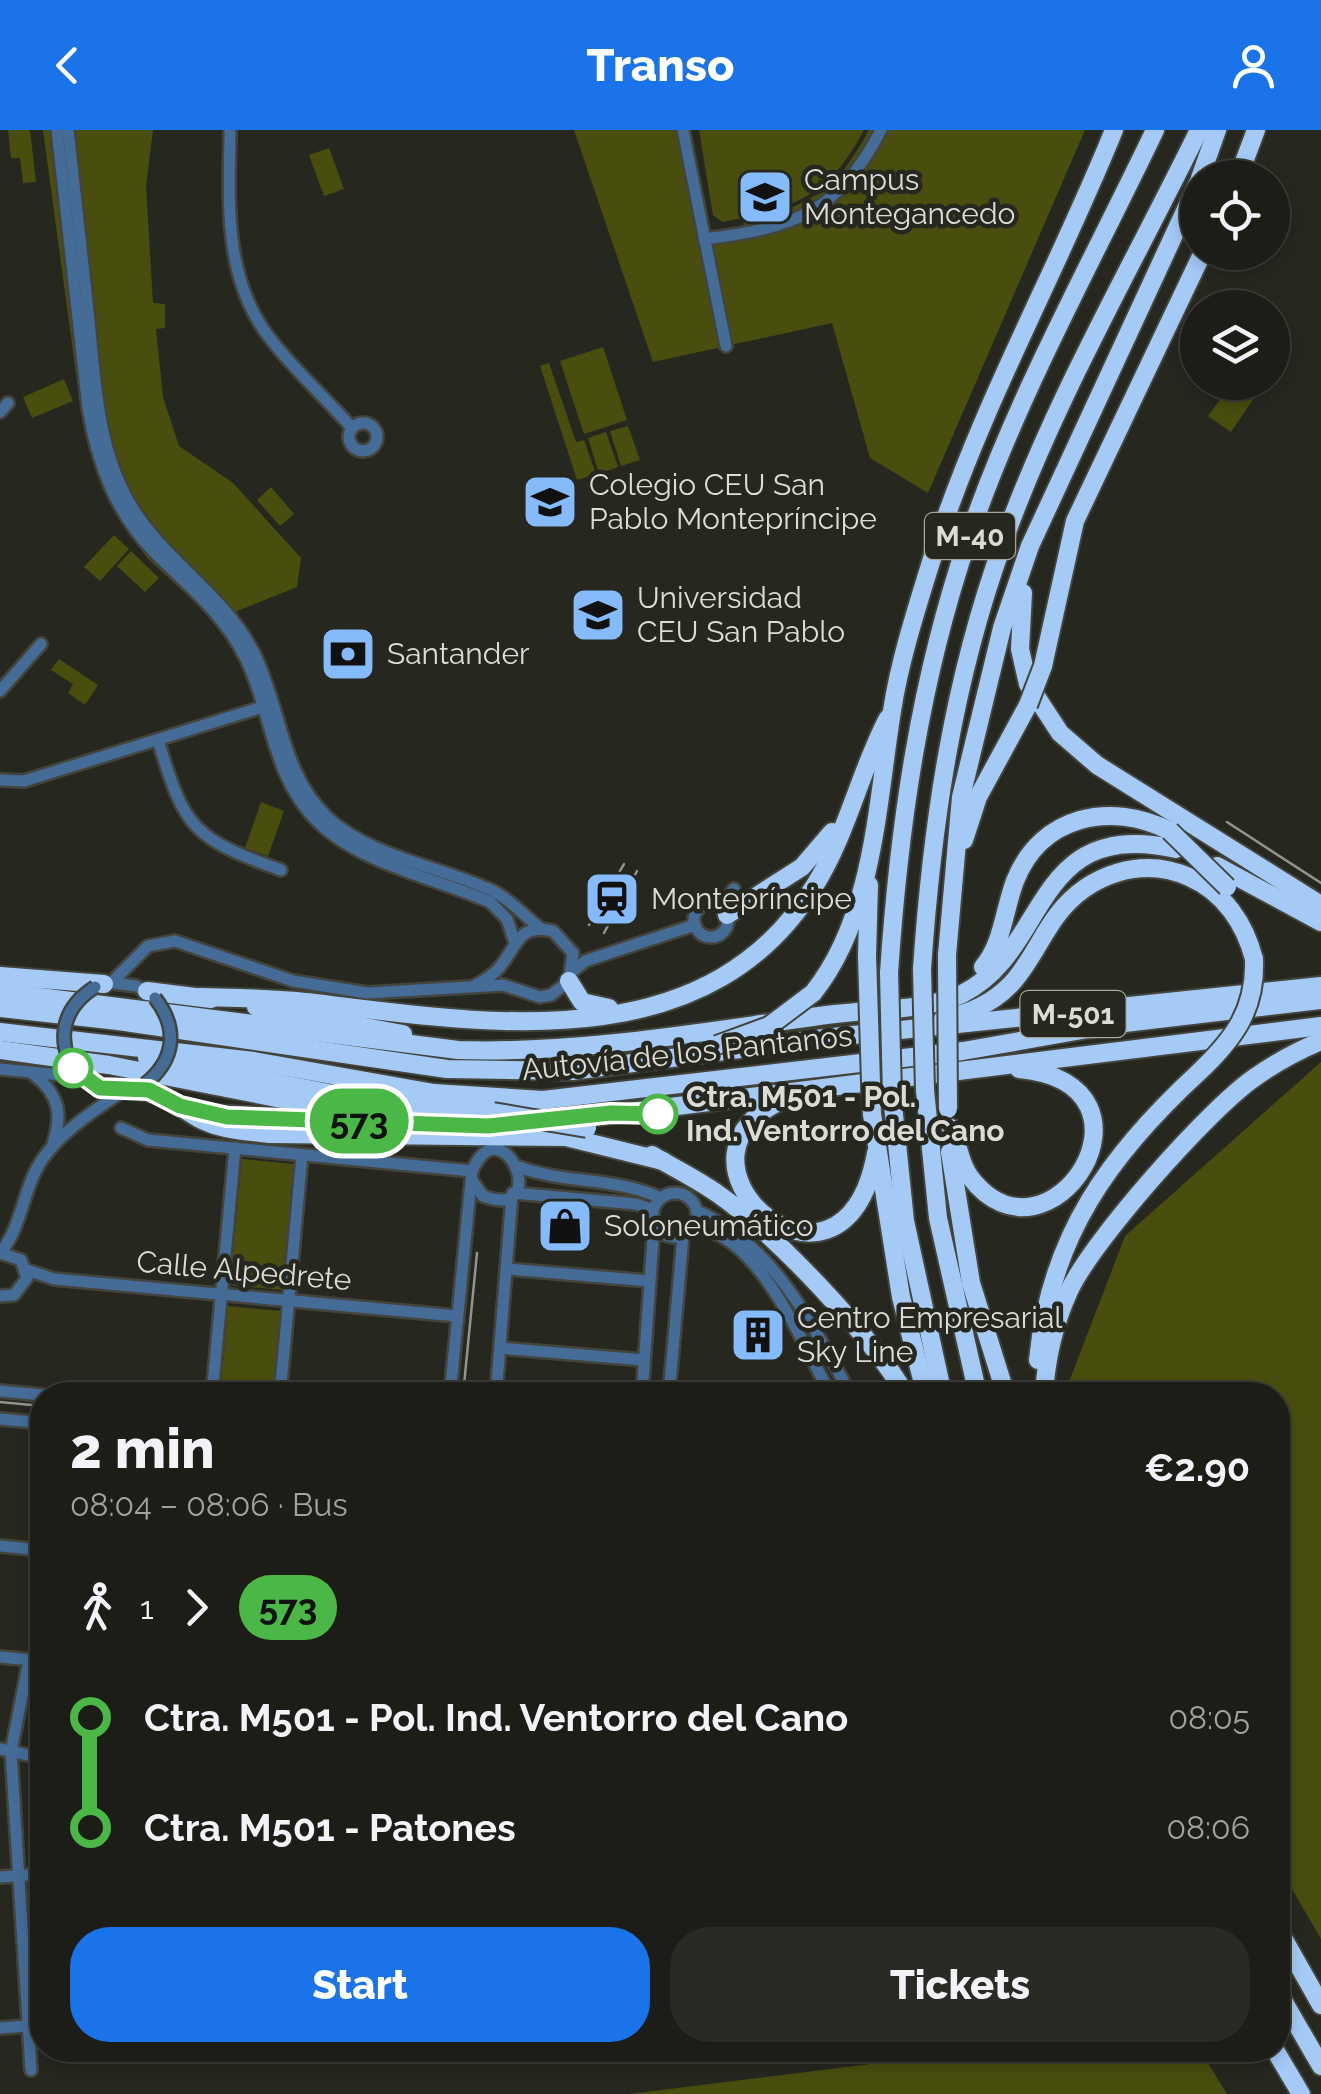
<!DOCTYPE html>
<html lang="en">
<head>
<meta charset="utf-8">
<style>
  body { margin:0; font-family:Raleway,sans-serif; background:#292a24; color:#f1f3f6; height:100vh; display:flex; flex-direction:column; font-size:38px; white-space:nowrap }
  * { box-sizing:border-box; margin:0 }
  p { font-size:32px; color:#a0a2a1 }
  .icon { flex:none; width:55px; height:55px; fill:none; stroke:currentColor; stroke-width:2; stroke-linecap:round; stroke-linejoin:round }
  .map { position:relative; flex:1; overflow:hidden }
  .side { position:absolute; left:30px; top:1252px; width:1260px; height:680px; display:flex; flex-direction:column; background:#1c1d17; border-radius:40px; box-shadow:0 5px 15px #0003,0 0 0 2px #3a3b36 }
  .side>* { flex:none }
  .badge { padding:0 20px; border-radius:32px; font-size:35px; line-height:65px }
  .fabs { position:absolute; left:1180px; top:30px; display:grid; gap:20px }
  .fabs a { display:grid; place-items:center; width:110px; height:110px; border-radius:50%; background:#1c1d17; box-shadow:0 5px 15px #0003,0 0 0 2px #3a3b36; font-size:50px }
  .map>.badge { position:absolute; translate:-50% -50%; box-shadow:0 0 0 5px #fff }
  .legs { display:flex; align-items:center; gap:15px; height:110px; padding:0 40px; font-size:32px }
  .legs p { margin-inline-start:auto }
  .headline { display:flex; align-items:center; justify-content:space-between; height:170px; padding:0 40px }
  h1 { font-size:55px; font-weight:800; line-height:75px }
  .action { display:flex; gap:20px; margin-top:auto; padding:20px 40px }
  .action a { flex:1; height:115px; border-radius:40px; background:#1a73e8; color:#fff; font-size:40px; font-weight:800; line-height:115px; text-align:center }
  .action a+a { background:#292a24; color:#f1f3f6 }
  ul { padding:0 40px; list-style:none }
  li { display:flex; align-items:center; gap:35px; height:110px; font-size:38px }
  li i { display:grid; place-items:center; width:15px; height:100%; margin:0 12px; background:currentColor }
  li i::after { content:''; width:25px; height:25px; margin:-12px; border:8px solid; border-radius:50%; background:#1c1d17 }
  li p { margin-inline-start:auto }
  li:first-child i { background:linear-gradient(#0000 50%,currentColor 0) }
  li:last-child i { background:linear-gradient(currentColor 50%,#0000 0) }
  header { display:flex; justify-content:space-between; align-items:center; height:130px; padding:0 40px; background:#1a73e8; color:#fff; font-size:45px; font-weight:800 }
  .map>svg:first-child { display:block }
  .green { fill:#494e0f }
  .lines { fill:none; stroke-linecap:round; stroke-linejoin:round }
  .highway-tunnel { stroke:#41423a; stroke-width:18; stroke-dasharray:18 9; stroke-linecap:butt }
  .minor-casing { stroke:#43443c; stroke-width:16 }
  .highway-casing { stroke:#43443c; stroke-width:22 }
  .minor { stroke:#456b97; stroke-width:11 }
  .highway { stroke:#a5caf6; stroke-width:18 }
  .tram { stroke:#93948d; stroke-width:2.5 }
  .minor-bridge-casing { stroke:#43443c; stroke-width:16; stroke-linecap:butt }
  .highway-bridge-casing { stroke:#43443c; stroke-width:22; stroke-linecap:butt }
  .minor-bridge { stroke:#456b97; stroke-width:11 }
  .highway-bridge { stroke:#a5caf6; stroke-width:18 }
  .line-1-casing { stroke:#fff; stroke-width:22 }
  .line-1 { stroke:#4ab747; stroke-width:15 }
  .stop-1-dot { fill:#fff; stroke:#4ab747; stroke-width:5 }
  .labels { text-anchor:middle; stroke-width:9; stroke-linejoin:round; paint-order:stroke }
  .shield { fill:#26271f; stroke:#a5a69f; stroke-width:2.5 }
  .shield-label { font-size:28px; font-weight:bold; fill:#dbdcd6 }
  .poi-label { font-size:30px; fill:#dbdcd6; stroke:#26271f; text-anchor:start }
  .street-label { font-size:30px; fill:#dbdcd6; stroke:#26271f }
  .stop-label { font-size:30px; font-weight:bold; fill:#dbdcd6; stroke:#26271f; text-anchor:start }
</style>
</head>
<body>
<header><svg class="icon" aria-label="back" viewBox="0 0 24 24"><path d="M15 5l-7 7 7 7"/></svg>Transo<svg class="icon" aria-label="person" viewBox="0 0 24 24"><circle cx="12" cy="8" r="4"/><path d="M4 21q1-7 8-7t8 7"/></svg></header>
<div class="map">
<svg width="1321" height="1964" viewBox="0 0 1321 1964">
  <rect width="100%" height="100%" fill="#26271f"/>
  <g class="green">
    <path d="M8 0H30L36 52 23 53 20 28H11Z"/>
    <path d="M43 0H153L146 56 153 173 165 174V198L156 199 163 267 179 316 233 353 301 428 297 457 215 490 148 429 122 393 95 331 76 244Z"/>
    <path d="M574 0H678L701 118C799 98 837 93 886 0H1085L928 363 870 328 832 193 653 232Z"/>
    <path d="M699 0H864C827 69 796 76 723 92L713 85Z"/>
    <path d="M869 0H877C836 69 820 78 744 98L743 91C811 76 835 62 869 0Z"/>
    <path d="M329 18 344 59 324 66 309 25Z"/>
    <path d="M603 217 627 290 584 304 560 231Z"/>
    <path d="M549 233 576 312 584 310 596 344 577 350 540 236Z"/>
    <path d="M64 249 73 271 32 288 23 267Z"/>
    <path d="M1232 253 1256 265 1231 302 1208 286Z"/>
    <path d="M628 296 640 330 621 336 610 301Z"/>
    <path d="M606 302 618 337 599 344 588 308Z"/>
    <path d="M271 357 294 384 280 396 257 370Z"/>
    <path d="M114 405 129 419 100 451 84 437Z"/>
    <path d="M131 421 159 448 145 462 117 436Z"/>
    <path d="M59 529 98 555 85 575 68 563 73 554 51 540Z"/>
    <path d="M261 672 284 681 268 726 245 718Z"/>
    <path d="M1321 932V1809L1278 1735V1265H1064L1125 1106Z"/>
    <path d="M242 1029 294 1034 283 1160 230 1155Z"/>
    <path d="M228 1176 281 1181 273 1265H220Z"/>
    <path d="M983 1920H1200L1227 1964H629Z"/>
  </g>
  <g class="lines">
    <path class="highway-tunnel" d="M488 996 533 992"/>
    <g class="minor-casing">
      <g id="minor">
        <path d="M57 0 88 278C97 332 115 382 154 422 187 455 222 482 244 525 272 580 271 646 317 691 360 734 435 748 490 772L507 789 514 810"/>
        <path d="M68 0C75 60 81 120 88 181 95 246 96 314 129 372 162 430 223 462 254 523 281 577 281 643 327 687 370 727 440 736 493 761 510 769 524 786 540 798"/>
        <path d="M230 0C229 72 223 147 269 207 294 240 325 267 352 298"/>
        <path d="M683 0 726 216"/>
        <path d="M704 109C794 98 838 83 881 0"/>
        <path d="M0 282 8 273"/>
        <circle cx="363" cy="307" r="14"/>
        <path d="M0 561 41 514"/>
        <path d="M158 610C185 700 193 708 281 740"/>
        <path d="M0 650 24 651 269 575"/>
        <circle cx="711" cy="790" r="17"/>
        <path d="M721 777 734 759"/>
        <path d="M574 840 585 831 695 795"/>
        <path d="M111 853 148 816 175 811 293 851 367 863 503 855 540 867 551 865 569 851 573 823 553 801C518 792 517 817 499 838 492 846 482 852 472 857"/>
        <path d="M114 853 136 856 152 865"/>
        <path d="M0 939 81 947 100 958 122 961"/>
        <path d="M33 944C59 964 63 984 53 1014"/>
        <path d="M121 998 148 1010 472 1041"/>
        <path d="M519 1037C566 1054 615 1047 661 1068"/>
        <circle cx="675" cy="1085" r="22"/>
        <path d="M513 1063 636 1074 653 1080"/>
        <path d="M697 1081C774 1114 812 1195 851 1265"/>
        <path d="M692 1099C756 1096 803 1216 831 1265"/>
        <path d="M1 1122C20 1098 22 1069 35 1042 51 1008 93 981 123 961"/>
        <path d="M0 1123 21 1130 27 1148 14 1165 0 1166"/>
        <path d="M507 1139 649 1151"/>
        <path d="M27 1140 54 1149 457 1186"/>
        <path d="M500 1218 644 1230"/>
        <path d="M0 1261 42 1265"/>
        <path d="M212 1265 235 1018"/>
        <path d="M280 1265 302 1025"/>
        <path d="M450 1265 472 1041C503 972 554 1092 483 1066L472 1050"/>
        <path d="M496 1265 512 1065"/>
        <path d="M642 1265 654 1094"/>
        <path d="M669 1265 683 1106"/>
        <path d="M0 1289 42 1293"/>
        <path d="M0 1416 42 1420"/>
        <path d="M0 1527 42 1531"/>
        <path d="M29 1530 11 1622 31 1940"/>
        <path d="M0 1619 42 1628"/>
        <path d="M0 1747 42 1744"/>
        <path d="M0 1898 42 1895"/>
      </g>
    </g>
    <g class="highway-casing">
      <g id="highway">
        <path d="M1200 48 1217 0"/>
        <path d="M1238 48 1256 0"/>
        <path d="M1023 463 1020 519 1028 554 1060 603 1097 635 1321 775"/>
        <path d="M1043 536 1075 391 1203 122"/>
        <path d="M964 710 978 667 1028 575"/>
        <path d="M1217 736 1321 792"/>
        <path d="M727 785 802 737 832 702"/>
        <path d="M947 825 961 667 1002 498 1030 416 1198 53"/>
        <path d="M867 826 869 755"/>
        <path d="M983 837C1003 813 1004 780 1015 751 1041 685 1111 671 1170 701"/>
        <path d="M922 839C932 693 953 551 1003 413 1054 270 1132 137 1199 0"/>
        <path d="M889 843C899 694 920 550 968 409 1016 268 1091 134 1155 0"/>
        <path d="M0 846 104 854"/>
        <path d="M569 851 582 872 609 878"/>
        <path d="M147 861 211 869"/>
        <path d="M0 862 458 920C584 924 710 900 835 884 874 879 926 881 962 864 1050 821 1031 686 1176 719"/>
        <path d="M813 863C874 787 877 673 892 581 900 528 919 471 935 419 982 274 1057 141 1114 0"/>
        <path d="M201 867C239 868 277 868 315 873 488 894 707 931 815 755 847 704 860 641 888 588"/>
        <path d="M256 877 403 904"/>
        <path d="M0 878 118 891 447 939 572 941 824 908 1321 856"/>
        <path d="M943 889C968 884 993 873 1011 854 1030 834 1041 806 1058 784 1089 744 1142 726 1189 747 1224 762 1245 794 1254 829"/>
        <path d="M0 902 254 931 434 963 543 970 963 921 1116 894 1321 870"/>
        <path d="M0 920 109 935 409 994"/>
        <path d="M147 928 386 974 493 982"/>
        <path d="M131 960C160 960 174 974 198 988 220 1000 245 1001 270 1004L566 1007 663 1031"/>
        <path d="M925 960 938 1088 978 1265"/>
        <path d="M892 965 905 1091 943 1265"/>
        <path d="M793 966C637 1022 843 1207 876 1023"/>
        <path d="M210 984 329 990"/>
        <path d="M872 984 901 1167 926 1265"/>
        <path d="M581 988 1321 896"/>
        <path d="M951 998C959 1014 959 1033 970 1047 1049 1151 1176 954 1019 939"/>
        <path d="M950 1022 971 1153 1006 1265"/>
        <path d="M652 1025C674 1038 697 1049 718 1064 775 1104 871 1205 906 1265"/>
        <path d="M1038 1230C1050 1106 1110 1024 1199 942"/>
        <path d="M1044 1265C1046 1229 1054 1194 1069 1161 1092 1111 1208 980 1254 948 1275 933 1297 921 1321 911"/>
        <path d="M1278 1799 1321 1875"/>
        <path d="M1278 1862 1321 1936"/>
        <path d="M1275 1920 1301 1964"/>
      </g>
    </g>
    <use href="#minor" class="minor"/>
    <use href="#highway" class="highway"/>
    <g class="tram">
      <path d="M1227 692 1321 753"/>
      <path d="M589 795 624 734"/>
      <path d="M604 803 637 741"/>
      <path d="M463 1265 477 1123"/>
      <path d="M0 1272 42 1276"/>
    </g>
    <g class="minor-bridge-casing">
      <g id="minor-bridge">
        <path d="M81 947C54 916 60 879 95 857"/>
        <path d="M145 954C175 930 179 899 155 868"/>
      </g>
    </g>
    <g class="highway-bridge-casing">
      <g id="highway-bridge">
        <path d="M1028 575 1043 536"/>
        <path d="M1170 701 1227 757"/>
        <path d="M947 825 948 979"/>
        <path d="M867 826 872 984"/>
        <path d="M922 839 925 960"/>
        <path d="M889 843 892 965"/>
        <path d="M717 915 769 896 813 863"/>
        <path d="M1199 942C1234 909 1256 879 1254 829"/>
        <path d="M493 982 587 998"/>
      </g>
    </g>
    <use href="#minor-bridge" class="minor-bridge"/>
    <use href="#highway-bridge" class="highway-bridge"/>
  </g>
  <g class="lines">
    <g class="line-1-casing">
      <path id="line-1" d="M73 938 100 958 149 960 180 976 227 987 488 996 611 983 658 984"/>
    </g>
    <use href="#line-1" class="line-1"/>
  </g>
  <defs>
    <g id="university-square" transform="scale(2.875)"><rect x="-9" y="-9" width="18" height="18" rx="4" fill="#85bbfb" stroke="#26271f"/><path d="M0-5L7-2L0 1L-7-2ZM-4 1L0 2.5L4 1V4Q0 6-4 4Z" fill="#111"/></g>
    <g id="school-square" transform="scale(2.875)"><rect x="-9" y="-9" width="18" height="18" rx="4" fill="#85bbfb" stroke="#26271f"/><path d="M0-5L7-2L0 1L-7-2ZM-4 1L0 2.5L4 1V4Q0 6-4 4Z" fill="#111"/></g>
    <g id="bank-square" transform="scale(2.875)"><rect x="-9" y="-9" width="18" height="18" rx="4" fill="#85bbfb" stroke="#26271f"/><path d="M-6-4H6V4H-6ZM0-2.3a2.3 2.3 0 1 0 0 4.6a2.3 2.3 0 1 0 0-4.6Z" fill="#111"/></g>
    <g id="station-square" transform="scale(2.875)"><rect x="-9" y="-9" width="18" height="18" rx="4" fill="#85bbfb" stroke="#26271f"/><path d="M-3-6H3Q5-6 5-4V2Q5 4 3 4L4.5 6H3L1.5 4h-3L-3 6H-4.5L-3 4Q-5 4-5 2V-4Q-5-6-3-6ZM-3.5-4v3h7v-3ZM-3.5 1v1.5H-2V1ZM2 1v1.5H3.5V1Z" fill="#111"/></g>
    <g id="shop-square" transform="scale(2.875)"><rect x="-9" y="-9" width="18" height="18" rx="4" fill="#85bbfb" stroke="#26271f"/><path d="M-5-2.5h2.3a2.7 3.5 0 0 1 5.4 0H5L5.5 6h-11ZM-1.5-2.5h3a1.5 2.3 0 0 0-3 0Z" fill="#111"/></g>
    <g id="building-square" transform="scale(2.875)"><rect x="-9" y="-9" width="18" height="18" rx="4" fill="#85bbfb" stroke="#26271f"/><path d="M-4-6H4V6H1V3H-1V6H-4ZM-2.5-4.3h1.7v1.8h-1.7ZM.8-4.3h1.7v1.8H.8ZM-2.5-1h1.7V.8h-1.7ZM.8-1h1.7V.8H.8Z" fill="#111"/></g>
  </defs>
  <g fill-rule="evenodd">
    <use href="#university-square" x="765" y="67"/>
    <use href="#school-square" x="550" y="372"/>
    <use href="#university-square" x="598" y="485"/>
    <use href="#bank-square" x="348" y="524"/>
    <use href="#station-square" x="612" y="769"/>
    <use href="#shop-square" x="565" y="1096"/>
    <use href="#building-square" x="758" y="1205"/>
  </g>
  <g class="stop-1-dot">
    <circle cx="73" cy="938" r="18"/>
    <circle cx="658" cy="984" r="18"/>
  </g>
  <g class="labels">
    <g class="shield">
      <rect x="925" y="383" width="90" height="46" rx="8"/>
      <rect x="1020.5" y="861" width="105" height="46" rx="8"/>
    </g>
    <g class="shield-label">
      <text x="970" y="416">M-40</text>
      <text x="1073" y="894">M-501</text>
    </g>
    <g class="poi-label">
      <text x="804" y="60">Campus<tspan x="804" dy="34">Montegancedo</tspan></text>
      <text x="589" y="365">Colegio CEU San<tspan x="589" dy="34">Pablo Montepríncipe</tspan></text>
      <text x="637" y="478">Universidad<tspan x="637" dy="34">CEU San Pablo</tspan></text>
      <text x="387" y="534">Santander</text>
      <text x="651" y="779">Montepríncipe</text>
      <text x="604" y="1106">Soloneumático</text>
      <text x="797" y="1198">Centro Empresarial<tspan x="797" dy="34">Sky Line</tspan></text>
    </g>
    <g class="street-label">
      <text transform="translate(687 923) rotate(-6)" y="10">Autovía de los Pantanos</text>
      <text transform="translate(244 1141) rotate(5)" y="10">Calle Alpedrete</text>
    </g>
    <g class="stop-label">
      <text x="686" y="977">Ctra. M501 - Pol.<tspan x="686" dy="34">Ind. Ventorro del Cano</tspan></text>
    </g>
  </g>
</svg>
<div class="fabs">
<a><svg class="icon" aria-label="locate" viewBox="0 0 24 24"><circle cx="12" cy="12" r="6"/><path d="M12 2v4M12 18v4M2 12h4M18 12h4"/></svg></a>
<a><svg class="icon" aria-label="layers" viewBox="0 0 24 24"><path d="M12 4l9 5-9 5-9-5zM3 14l9 5 9-5"/></svg></a>
</div>
<b class="badge" style="left:359px;top:991px;background:#4ab747;color:#111">573</b>
<section class="side">
<div class="headline"><div><h1>2 min</h1><p>08:04 – 08:06 · Bus</p></div><b>€2.90</b></div>
<div class="legs"><svg class="icon" aria-label="walk" viewBox="0 0 24 24"><circle cx="13" cy="4" r="2"/><path d="M13 8l-2 6 4 7M11 14l-3 7M7 12l3-4h3l4 4"/></svg>1<svg class="icon" aria-label="forward" viewBox="0 0 24 24"><path d="M9 5l7 7-7 7"/></svg><b class="badge" style="background:#4ab747;color:#111">573</b></div>
<ul>
<li><i style="color:#4ab747"></i><b>Ctra. M501 - Pol. Ind. Ventorro del Cano</b><p>08:05</p></li>
<li><i style="color:#4ab747"></i><b>Ctra. M501 - Patones</b><p>08:06</p></li>
</ul>
<div class="action"><a>Start</a><a>Tickets</a></div>
</section>
</div>
</body>
</html>
